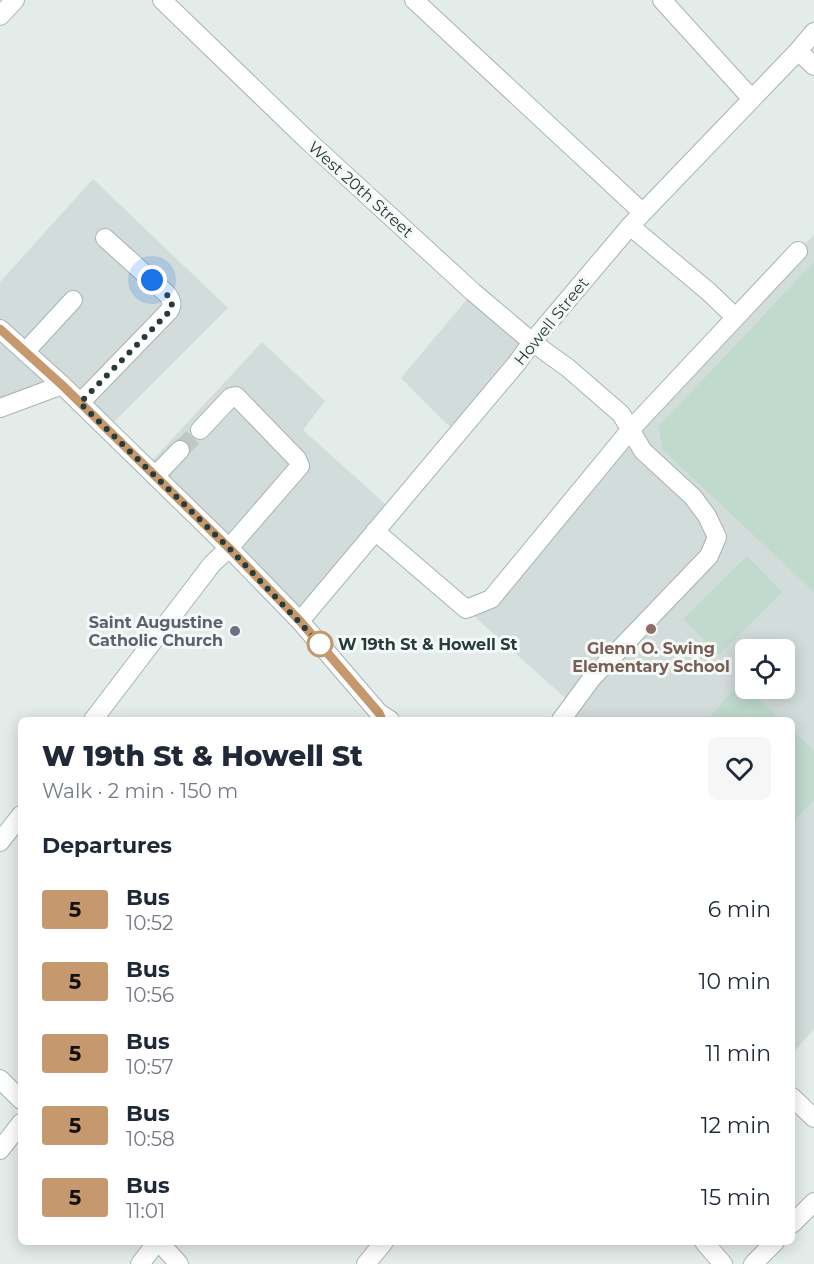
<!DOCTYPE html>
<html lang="en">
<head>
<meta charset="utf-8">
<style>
  body { margin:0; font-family:Montserrat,sans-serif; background:#f6f6f7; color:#1f2937; height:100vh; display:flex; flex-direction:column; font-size:22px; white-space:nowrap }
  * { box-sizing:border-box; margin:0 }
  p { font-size:20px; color:#747a83 }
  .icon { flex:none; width:33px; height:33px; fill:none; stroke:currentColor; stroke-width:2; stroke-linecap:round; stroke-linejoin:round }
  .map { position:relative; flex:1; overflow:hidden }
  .details { position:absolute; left:18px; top:717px; width:777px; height:528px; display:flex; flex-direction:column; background:#fff; border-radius:9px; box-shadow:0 3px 15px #0003 }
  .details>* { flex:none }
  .badge { padding:0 12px; border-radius:4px; font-size:21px; line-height:39px }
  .buttons { position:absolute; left:735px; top:639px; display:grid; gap:12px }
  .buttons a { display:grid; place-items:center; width:60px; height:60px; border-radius:9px; background:#fff; box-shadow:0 3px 15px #0003; font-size:30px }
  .you { position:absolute; width:30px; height:30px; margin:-15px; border:4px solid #fff; border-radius:50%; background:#1a73e8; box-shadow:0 0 0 9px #1a73e833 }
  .map>.badge { position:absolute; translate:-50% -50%; box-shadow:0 0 0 3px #fff }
  h2 { padding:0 24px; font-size:22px; line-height:54px }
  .round { display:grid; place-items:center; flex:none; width:63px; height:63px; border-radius:9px; background:#f6f6f7 }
  .headline { display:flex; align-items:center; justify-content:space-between; height:102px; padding:0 24px }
  h1 { font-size:28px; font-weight:800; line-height:45px }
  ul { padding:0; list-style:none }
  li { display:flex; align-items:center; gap:18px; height:72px; padding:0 24px }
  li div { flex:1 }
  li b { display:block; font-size:22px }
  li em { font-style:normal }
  li .badge { min-width:66px; font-weight:700; text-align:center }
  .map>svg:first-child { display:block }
  .built { fill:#d2dcda; fill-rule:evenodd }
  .green { fill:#c0dace }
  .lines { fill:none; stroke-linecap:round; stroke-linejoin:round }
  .minor-tunnel { stroke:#bec9c7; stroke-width:18; stroke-dasharray:18 9; stroke-linecap:butt }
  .minor-casing { stroke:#a7b4b2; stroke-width:20 }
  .minor { stroke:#fff; stroke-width:18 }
  .line-casing { stroke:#fff; stroke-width:14 }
  .line { stroke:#c5986d; stroke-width:9 }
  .walk { stroke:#253c3b; stroke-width:6; stroke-dasharray:0 10.8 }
  .education-dot { fill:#8d6e63; stroke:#f4f9f8; stroke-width:2 }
  .worship-dot { fill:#6b7280; stroke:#f4f9f8; stroke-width:2 }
  .stop-dot { fill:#fff; stroke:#c5986d; stroke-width:3 }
  .labels { text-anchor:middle; stroke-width:6; stroke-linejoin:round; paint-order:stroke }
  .street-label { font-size:16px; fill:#253c3b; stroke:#f4f9f8 }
  .worship-label { font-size:16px; font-weight:bold; fill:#5b616d; stroke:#f4f9f8; text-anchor:end }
  .stop-label { font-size:16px; font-weight:bold; fill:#253c3b; stroke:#f4f9f8; text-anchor:start }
  .education-label { font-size:16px; font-weight:bold; fill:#785e54; stroke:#f4f9f8 }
</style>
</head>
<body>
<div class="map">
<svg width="814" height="1264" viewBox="0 0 814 1264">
  <rect width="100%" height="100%" fill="#e4ecea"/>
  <g class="built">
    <path d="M93 179 228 308 107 429 62 385 0 408V282Z"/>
    <path d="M814 235V1029L792 1054V720H561L572 704 466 609 491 599 735 317ZM746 650H784V688H746Z"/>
    <path d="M473 292 532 342 457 434 401 378Z"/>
    <path d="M262 342 325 401 303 430 392 510 300 621 146 467Z"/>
  </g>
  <g class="green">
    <path d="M814 262V592L663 450 658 427Z"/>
    <path d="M747 556 782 592 719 655 683 619Z"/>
    <path d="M741 682 745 687 747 689 781 720H707Z"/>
    <path d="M792 730 814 751V799L795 820 792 817Z"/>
  </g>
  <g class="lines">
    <path class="minor-tunnel" d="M180 450 200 430"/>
    <g class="minor-casing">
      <g id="minor">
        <path d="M162 0 306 139 473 292 532 342 568 368 621 414 643 451 693 497 707 516 717 537 709 556 592 678 561 720"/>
        <path d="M414 0 642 212"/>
        <path d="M662 0 751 98"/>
        <path d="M0 16 15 0"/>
        <path d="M798 51 814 66"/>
        <path d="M630 226 709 292 735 317"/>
        <path d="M0 329 62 385 229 548 300 621 379 713 390 720"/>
        <path d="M25 352 73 300"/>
        <path d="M80 403 169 311C173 304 172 301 167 294L105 238"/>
        <path d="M0 408 62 385"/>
        <path d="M155 476 180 450"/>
        <path d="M375 531 466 609 491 599 631 429 798 251"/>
        <path d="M300 621 517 363 532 342 630 226 798 51 814 32"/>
        <path d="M93 720 212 564 229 548 300 466 297 459 236 396 231 397 200 430"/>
        <path d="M0 842 21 815"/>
        <path d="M0 1079 21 1100"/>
        <path d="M792 1097 814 1118"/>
        <path d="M0 1150 21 1123"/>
        <path d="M792 1224 814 1202"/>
        <path d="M159 1242 179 1264"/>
        <path d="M704 1242 723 1264"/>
        <path d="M140 1264 157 1242"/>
        <path d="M366 1264 384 1242"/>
        <path d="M753 1264 775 1242"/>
      </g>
    </g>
    <use href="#minor" class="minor"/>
  </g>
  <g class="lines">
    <g class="line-casing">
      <path id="line" d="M0 329 62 385 229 548 300 621 379 713 382 720"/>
    </g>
    <use href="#line" class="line"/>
    <path class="walk" d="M152 280 171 299 172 306 169 312 80 403 229 548 320 644"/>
  </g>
  <circle class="education-dot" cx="651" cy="629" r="6"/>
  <circle class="worship-dot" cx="235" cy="631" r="6"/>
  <circle class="stop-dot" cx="320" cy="644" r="12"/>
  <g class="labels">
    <g class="street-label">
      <text transform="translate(361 189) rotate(42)" y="6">West 20th Street</text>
      <text transform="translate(551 321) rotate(-51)" y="6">Howell Street</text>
    </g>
    <g class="worship-label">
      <text x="223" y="628">Saint Augustine<tspan x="223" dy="18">Catholic Church</tspan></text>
    </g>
    <g class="stop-label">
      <text x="338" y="650">W 19th St &amp; Howell St</text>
    </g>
    <g class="education-label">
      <text x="651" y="654">Glenn O. Swing<tspan x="651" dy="18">Elementary School</tspan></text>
    </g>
  </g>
</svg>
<div class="buttons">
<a><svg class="icon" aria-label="locate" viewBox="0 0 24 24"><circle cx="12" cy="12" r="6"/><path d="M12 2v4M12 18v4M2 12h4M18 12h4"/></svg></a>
</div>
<div class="you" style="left:152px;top:280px"></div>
<section class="details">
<div class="headline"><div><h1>W 19th St &amp; Howell St</h1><p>Walk · 2 min · 150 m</p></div><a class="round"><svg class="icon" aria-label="heart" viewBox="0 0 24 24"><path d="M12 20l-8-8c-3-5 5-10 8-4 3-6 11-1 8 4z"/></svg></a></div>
<h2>Departures</h2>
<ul>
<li><span class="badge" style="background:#c5986d;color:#111">5</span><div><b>Bus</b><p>10:52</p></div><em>6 min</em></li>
<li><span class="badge" style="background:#c5986d;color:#111">5</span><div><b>Bus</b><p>10:56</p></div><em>10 min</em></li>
<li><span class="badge" style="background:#c5986d;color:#111">5</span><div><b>Bus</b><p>10:57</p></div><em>11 min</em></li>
<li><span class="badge" style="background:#c5986d;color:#111">5</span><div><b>Bus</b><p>10:58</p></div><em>12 min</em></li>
<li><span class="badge" style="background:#c5986d;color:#111">5</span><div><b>Bus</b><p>11:01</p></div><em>15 min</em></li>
</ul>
</section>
</div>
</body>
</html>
